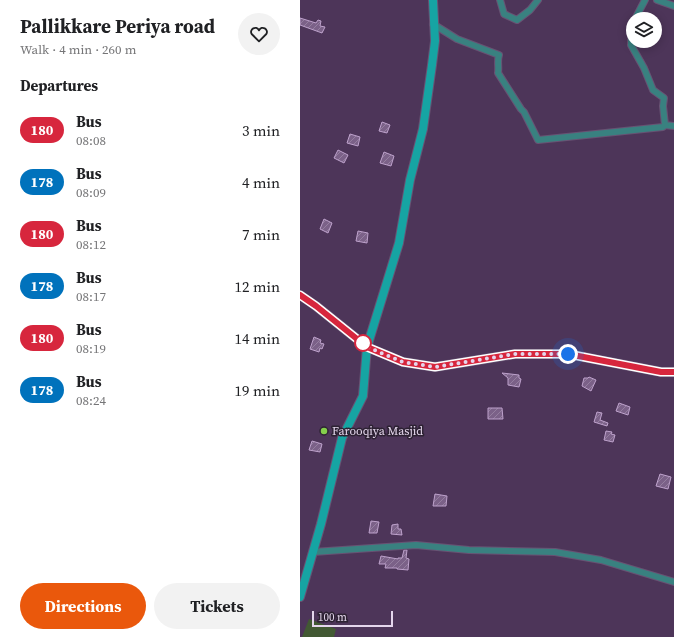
<!DOCTYPE html>
<html lang="en">
<head>
<meta charset="utf-8">
<style>
  body { margin:0; font-family:"Source Serif 4",serif; background:#f2f2f2; color:#202124; height:100vh; display:flex; flex-direction:column; font-size:15px; white-space:nowrap }
  * { box-sizing:border-box; margin:0 }
  p { font-size:13px; color:#757577 }
  .icon { flex:none; width:22px; height:22px; fill:none; stroke:currentColor; stroke-width:2; stroke-linecap:round; stroke-linejoin:round }
  .map { position:relative; flex:1; overflow:hidden }
  .drawer { display:flex; flex-direction:column; background:#fff; width:300px }
  .drawer>* { flex:none }
  .badge { padding:0 8px; border-radius:13px; font-size:14px; line-height:26px }
  .fabs { position:absolute; left:326px; top:12px; display:grid; gap:8px }
  .fabs a { display:grid; place-items:center; width:36px; height:36px; border-radius:50%; background:#fff; box-shadow:0 2px 10px #0003; font-size:20px }
  .scale { position:absolute; left:12px; bottom:10px; width:81px; box-sizing:border-box; padding-left:4px; border:2px solid #e4d6ec; border-top:0; font-size:11px; line-height:14px; white-space:nowrap; color:#e4d6ec; -webkit-text-stroke:3px #2d2233; paint-order:stroke }
  .you { position:absolute; width:20px; height:20px; margin:-10px; border:3px solid #fff; border-radius:50%; background:#1a73e8; box-shadow:0 0 0 6px #1a73e833 }
  .map>.badge { position:absolute; translate:-50% -50%; box-shadow:0 0 0 2px #fff }
  h2 { padding:0 20px; font-size:15px; line-height:36px }
  .round { display:grid; place-items:center; flex:none; width:42px; height:42px; border-radius:21px; background:#f2f2f2 }
  .overview { display:flex; align-items:center; justify-content:space-between; height:68px; padding:0 20px }
  h1 { font-size:19px; font-weight:700; line-height:30px }
  .action { display:flex; gap:8px; margin-top:auto; padding:8px 20px }
  .action a { flex:1; height:46px; border-radius:24px; background:#ea580c; color:#fff; font-size:16px; font-weight:700; line-height:46px; text-align:center }
  .action a+a { background:#f2f2f2; color:#202124 }
  ul { padding:0; list-style:none }
  li { display:flex; align-items:center; gap:12px; height:52px; padding:0 20px }
  li div { flex:1 }
  li b { display:block; font-size:15px }
  li em { font-style:normal }
  li .badge { min-width:44px; font-weight:700; text-align:center }
  main { display:flex; flex:1; min-height:0 }
  .map>svg:first-child { display:block }
  .green { fill:#425933 }
  .building { fill:url(#building-hatch); stroke:#bea2cc }
  .lines { fill:none; stroke-linecap:round; stroke-linejoin:round }
  .street-casing { stroke:#685273; stroke-width:8 }
  .secondary-casing { stroke:#685273; stroke-width:10 }
  .street { stroke:#398180; stroke-width:6 }
  .secondary { stroke:#16a4a3; stroke-width:8 }
  .line-casing { stroke:#fff; stroke-width:9 }
  .line { stroke:#d7263d; stroke-width:6 }
  .walk { stroke:#e4d6ec; stroke-width:4; stroke-dasharray:0 7.2 }
  .stop-dot { fill:#fff; stroke:#d7263d; stroke-width:2 }
  .poi-dot { fill:#85cf4c; stroke:#2d2233; stroke-width:1.5 }
  .labels { text-anchor:middle; stroke-width:3; stroke-linejoin:round; paint-order:stroke }
  .poi-label { font-size:12px; fill:#e4d6ec; stroke:#2d2233; text-anchor:start }
</style>
</head>
<body>
<main>
<section class="drawer">
<div class="overview"><div><h1>Pallikkare Periya road</h1><p>Walk · 4 min · 260 m</p></div><a class="round"><svg class="icon" aria-label="heart" viewBox="0 0 24 24"><path d="M12 20l-8-8c-3-5 5-10 8-4 3-6 11-1 8 4z"/></svg></a></div>
<h2>Departures</h2>
<ul>
<li><span class="badge" style="background:#d7263d;color:#fff">180</span><div><b>Bus</b><p>08:08</p></div><em>3 min</em></li>
<li><span class="badge" style="background:#0072bc;color:#fff">178</span><div><b>Bus</b><p>08:09</p></div><em>4 min</em></li>
<li><span class="badge" style="background:#d7263d;color:#fff">180</span><div><b>Bus</b><p>08:12</p></div><em>7 min</em></li>
<li><span class="badge" style="background:#0072bc;color:#fff">178</span><div><b>Bus</b><p>08:17</p></div><em>12 min</em></li>
<li><span class="badge" style="background:#d7263d;color:#fff">180</span><div><b>Bus</b><p>08:19</p></div><em>14 min</em></li>
<li><span class="badge" style="background:#0072bc;color:#fff">178</span><div><b>Bus</b><p>08:24</p></div><em>19 min</em></li>
</ul>
<div class="action"><a>Directions</a><a>Tickets</a></div>
</section>
<div class="map">
<svg width="374" height="637" viewBox="0 0 374 637">
  <defs>
    <pattern id="building-hatch" width="6" height="6" patternUnits="userSpaceOnUse"><rect width="6" height="6" fill="#7b6188"/><path d="M-1 1l2-2M0 6l6-6M5 7l2-2" fill="none" stroke="#947e9f"/></pattern>
  </defs>
  <rect width="100%" height="100%" fill="#4d3559"/>
  <path class="green" d="M9 619 36 629 34 637H2Z"/>
  <g class="building">
    <path d="M0 18 16 23 18 20 21 21 20 26 25 27 22 33 0 25Z"/>
    <path d="M82 122 90 125 87 133 79 131Z"/>
    <path d="M50 134 60 137 58 146 47 143Z"/>
    <path d="M38 150 48 155 44 163 34 158Z"/>
    <path d="M84 152 94 156 91 166 80 163Z"/>
    <path d="M24 219 32 223 28 233 20 229Z"/>
    <path d="M58 231 68 233 67 243 56 241Z"/>
    <path d="M14 337 21 340 20 343 24 344 22 349 20 348 19 352 10 349Z"/>
    <path d="M202 373 219 375V378L221 379 219 387 208 385V378Z"/>
    <path d="M289 377 296 380 291 391 282 386 284 378H288Z"/>
    <path d="M319 403 330 407 328 415 316 411Z"/>
    <path d="M188 408H202L203 419H188Z"/>
    <path d="M297 412 302 413 300 420 308 423 307 426 294 422Z"/>
    <path d="M306 431 312 432 311 434 315 435 313 442 304 440Z"/>
    <path d="M12 441 22 444 20 452 9 450Z"/>
    <path d="M360 474 371 477 368 489 356 486Z"/>
    <path d="M135 494 147 496 146 506H133Z"/>
    <path d="M71 521 79 522 77 533H69Z"/>
    <path d="M98 524V529H101L102 535 91 534 92 525Z"/>
    <path d="M104 550H107L106 558 109 559 108 570 97 569V568H85L86 564H79L81 556 98 559V558H102Z"/>
  </g>
  <g class="lines">
    <g class="street-casing">
      <g id="street">
        <path d="M200 0 204 14 217 20 230 10 238 0"/>
        <path d="M357 0 374 6"/>
        <path d="M335 19 345 0"/>
        <path d="M333 23 332 24 331 45 344 68 353 90 364 98 363 106 365 125 374 126"/>
        <path d="M133 24 157 39 199 55C197 61 199 67 198 73L221 109 224 112 238 140 363 127 365 125"/>
        <path d="M13 552 116 545 169 550 255 552 301 560 374 582"/>
      </g>
    </g>
    <g class="secondary-casing">
      <g id="secondary">
        <path d="M0 295 16 306 67 347 103 362 135 367 215 354H268L361 372H374"/>
        <path d="M0 597 21 524 42 438 63 396 67 347 99 243 110 180 123 129 132 65 135 41 133 0"/>
      </g>
    </g>
    <use href="#street" class="street"/>
    <use href="#secondary" class="secondary"/>
  </g>
  <g class="lines">
    <g class="line-casing">
      <path id="line" d="M0 295 16 306 67 347 103 362 135 367 215 354H268L361 372H374"/>
    </g>
    <use href="#line" class="line"/>
    <path class="walk" d="M63 343 67 347 103 362 135 367 215 354H268"/>
  </g>
  <circle class="stop-dot" cx="63" cy="343" r="8"/>
  <circle class="poi-dot" cx="24" cy="431" r="4"/>
  <g class="labels">
    <g class="poi-label">
      <text x="32" y="435">Farooqiya Masjid</text>
    </g>
  </g>
</svg>
<div class="fabs">
<a><svg class="icon" aria-label="layers" viewBox="0 0 24 24"><path d="M12 4l9 5-9 5-9-5zM3 14l9 5 9-5"/></svg></a>
</div>
<div class="scale">100 m</div>
<div class="you" style="left:268px;top:354px"></div>
</div>
</main>
</body>
</html>
